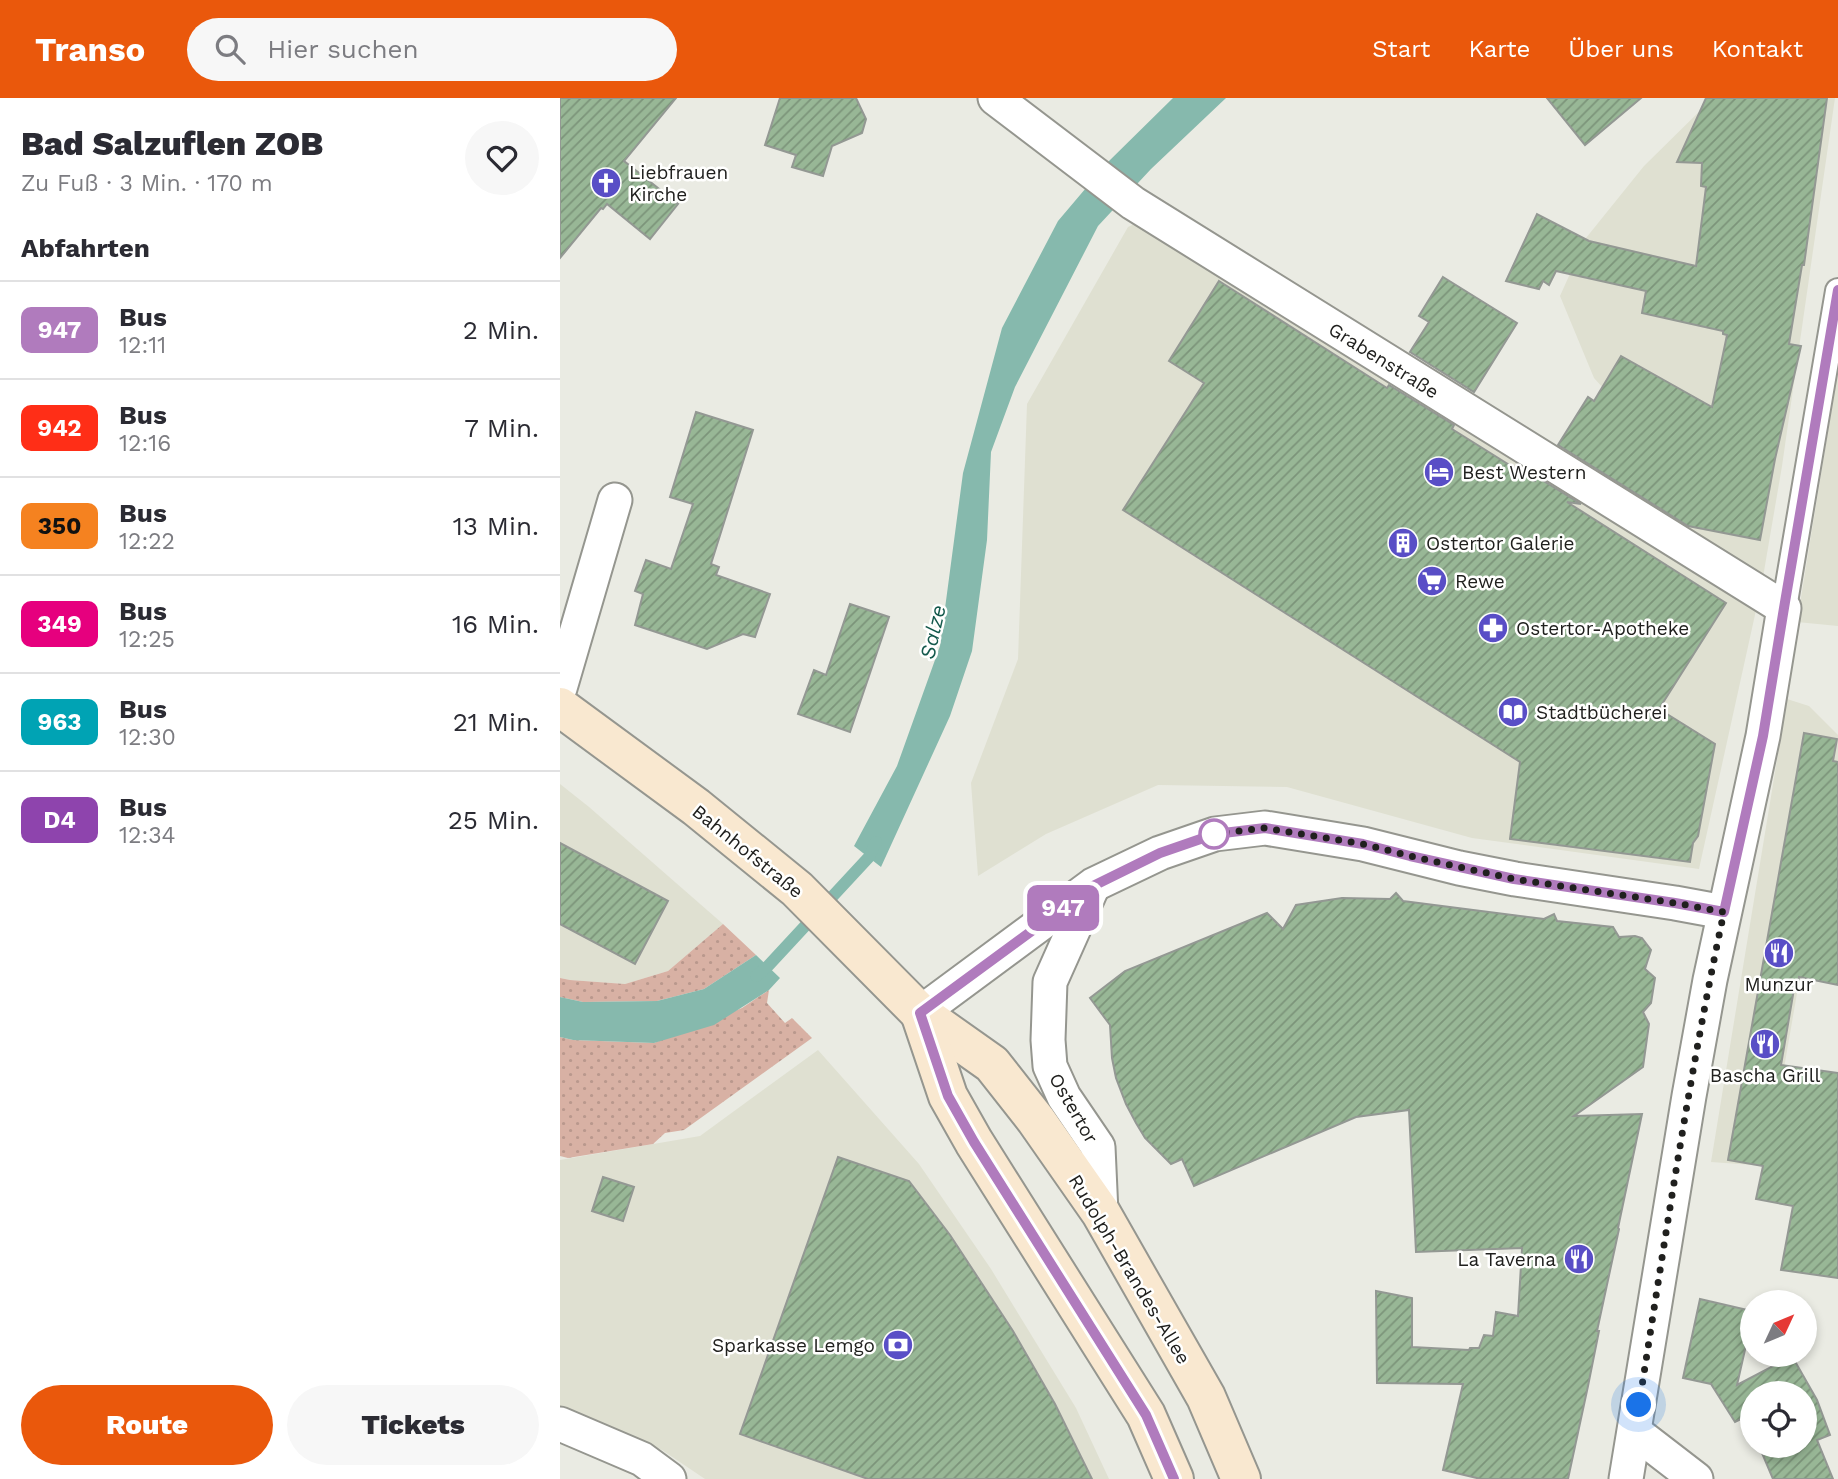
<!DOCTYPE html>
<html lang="de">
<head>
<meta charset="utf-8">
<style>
  body { margin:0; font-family:"Work Sans",sans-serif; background:#f7f7f7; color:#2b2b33; height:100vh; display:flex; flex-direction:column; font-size:26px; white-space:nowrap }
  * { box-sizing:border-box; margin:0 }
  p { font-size:23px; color:#7c7c81 }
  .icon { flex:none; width:38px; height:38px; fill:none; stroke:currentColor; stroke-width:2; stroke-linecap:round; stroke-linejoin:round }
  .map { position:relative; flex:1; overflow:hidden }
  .side { display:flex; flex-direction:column; background:#fff; width:560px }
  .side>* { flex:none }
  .badge { padding:0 14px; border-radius:10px; font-size:24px; line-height:46px }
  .needle { width:46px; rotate:46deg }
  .controls { position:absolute; left:1180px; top:1192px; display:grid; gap:14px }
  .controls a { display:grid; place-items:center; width:77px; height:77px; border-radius:50%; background:#fff; box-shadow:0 4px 10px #0003; font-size:35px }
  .you { position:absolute; width:35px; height:35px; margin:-18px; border:5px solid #fff; border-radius:50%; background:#1a73e8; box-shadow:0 0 0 10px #1a73e833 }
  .map>.badge { position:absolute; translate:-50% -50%; box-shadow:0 0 0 4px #fff }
  h2 { padding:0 21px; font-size:26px; line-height:63px }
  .round { display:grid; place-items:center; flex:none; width:74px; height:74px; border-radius:37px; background:#f7f7f7 }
  .headline { display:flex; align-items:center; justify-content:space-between; height:119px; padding:0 21px }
  h1 { font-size:33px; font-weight:800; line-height:52px }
  .action { display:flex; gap:14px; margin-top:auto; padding:14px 21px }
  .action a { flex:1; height:80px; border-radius:42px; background:#ea580c; color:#fff; font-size:28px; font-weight:800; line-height:80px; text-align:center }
  .action a+a { background:#f7f7f7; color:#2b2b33 }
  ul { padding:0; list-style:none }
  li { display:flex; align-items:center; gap:21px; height:98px; padding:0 21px; border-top:2px solid #e1e1e2 }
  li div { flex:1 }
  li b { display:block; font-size:26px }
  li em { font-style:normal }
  li .badge { min-width:77px; font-weight:700; text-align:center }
  header { display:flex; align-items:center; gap:42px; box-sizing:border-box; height:98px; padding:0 35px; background:#ea580c; color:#fff }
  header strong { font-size:33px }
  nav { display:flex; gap:38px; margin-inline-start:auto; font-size:24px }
  .search { width:490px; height:63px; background:#f7f7f7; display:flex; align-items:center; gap:18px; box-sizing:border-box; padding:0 24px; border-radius:38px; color:#7c7c81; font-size:26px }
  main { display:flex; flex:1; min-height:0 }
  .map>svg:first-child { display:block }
  .built { fill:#dfe0d1 }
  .grass { fill:url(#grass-dots) }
  .water { fill:#86b9ad }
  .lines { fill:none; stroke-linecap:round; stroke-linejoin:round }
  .stream { stroke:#86b9ad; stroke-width:12 }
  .building { fill:url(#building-hatch); stroke:#939893; stroke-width:2 }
  .pedestrian-casing { stroke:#95968f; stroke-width:28 }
  .minor-casing { stroke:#95968f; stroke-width:37 }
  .secondary-casing { stroke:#95968f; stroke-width:42 }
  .pedestrian { stroke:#fff; stroke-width:24 }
  .minor { stroke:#fff; stroke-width:33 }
  .secondary { stroke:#f9e8d0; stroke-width:38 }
  .line-casing { stroke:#fff; stroke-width:16 }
  .line { stroke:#b07bbd; stroke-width:10 }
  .walk { stroke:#20201e; stroke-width:7; stroke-dasharray:0 12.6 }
  .stop-dot { fill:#fff; stroke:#b07bbd; stroke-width:3.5 }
  .labels { text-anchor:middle; stroke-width:5; stroke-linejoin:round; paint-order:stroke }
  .poi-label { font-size:19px; fill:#20201e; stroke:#fffffe; text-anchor:start }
  .street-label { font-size:19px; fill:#20201e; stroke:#fffffe }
  .water-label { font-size:21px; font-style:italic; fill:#14594c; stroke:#fffffe }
</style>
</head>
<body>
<header>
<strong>Transo</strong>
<div class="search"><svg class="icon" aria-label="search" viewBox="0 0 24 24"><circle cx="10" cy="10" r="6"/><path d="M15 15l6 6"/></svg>Hier suchen</div>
<nav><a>Start</a><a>Karte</a><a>Über uns</a><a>Kontakt</a></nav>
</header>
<main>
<section class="side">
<div class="headline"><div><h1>Bad Salzuflen ZOB</h1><p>Zu Fuß · 3 Min. · 170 m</p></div><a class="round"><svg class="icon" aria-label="heart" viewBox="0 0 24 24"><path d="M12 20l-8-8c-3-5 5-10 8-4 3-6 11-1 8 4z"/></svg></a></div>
<h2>Abfahrten</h2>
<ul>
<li><span class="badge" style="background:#b07bbd;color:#fff">947</span><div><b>Bus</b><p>12:11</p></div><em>2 Min.</em></li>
<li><span class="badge" style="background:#ff2e17;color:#fff">942</span><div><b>Bus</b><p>12:16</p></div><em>7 Min.</em></li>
<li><span class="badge" style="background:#f58220;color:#111">350</span><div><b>Bus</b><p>12:22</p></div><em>13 Min.</em></li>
<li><span class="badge" style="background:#e6007e;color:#fff">349</span><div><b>Bus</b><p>12:25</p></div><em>16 Min.</em></li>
<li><span class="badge" style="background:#00a3b4;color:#fff">963</span><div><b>Bus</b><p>12:30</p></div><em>21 Min.</em></li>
<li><span class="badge" style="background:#8e44ad;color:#fff">D4</span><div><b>Bus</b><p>12:34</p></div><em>25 Min.</em></li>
</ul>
<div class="action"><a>Route</a><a>Tickets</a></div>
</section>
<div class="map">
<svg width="1278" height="1381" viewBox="0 0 1278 1381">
  <defs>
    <pattern id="grass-dots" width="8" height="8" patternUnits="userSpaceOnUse" patternTransform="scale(1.75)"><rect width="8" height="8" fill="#d8b1a4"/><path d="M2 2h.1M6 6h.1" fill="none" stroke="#b9988d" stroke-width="1.8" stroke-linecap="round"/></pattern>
    <pattern id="building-hatch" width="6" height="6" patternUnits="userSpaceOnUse" patternTransform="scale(1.75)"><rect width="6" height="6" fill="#98b796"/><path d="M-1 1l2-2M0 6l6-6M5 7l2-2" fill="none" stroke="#7c947a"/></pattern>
  </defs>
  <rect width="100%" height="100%" fill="#eaebe3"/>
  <g class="built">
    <path d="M1153 0H1275L1222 368 1202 485 1139 771 912 740 727 689 598 687 486 736 418 778 411 685 458 561 467 306 568 129 609 109 1023 373 1062 311 1034 280 1000 198 1026 140 1084 68Z"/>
    <path d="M1278 272V528L1237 524Z"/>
    <path d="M1227 601 1249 608 1278 637V725L1248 832 1207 1068 1151 1064Z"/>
    <path d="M0 686 29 709 163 826 108 873 65 886 10 882 0 880Z"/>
    <path d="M258 952 359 1066 431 1171 516 1310 549 1381H145L102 1352 39 1323 0 1308V1062L140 1038Z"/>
  </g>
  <g class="grass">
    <path d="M163 826 196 857 144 891 97 903 23 904 0 899V880L10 882 65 886 108 873Z"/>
    <path d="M209 892 207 905 225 925 232 920 252 940 124 1032 105 1035 93 1046 8 1060 0 1058V939L13 942 94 945 182 910Z"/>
  </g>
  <g class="water">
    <path d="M613 0H666L591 71 538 128 455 289 431 354 427 442 412 553 390 618 321 769 294 748 337 668 380 548 403 375 442 230 498 123 548 64Z"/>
    <path d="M196 857 220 880 209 892 154 927 94 945 13 942 0 939V899L23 904 97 903 144 891Z"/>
  </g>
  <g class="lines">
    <path class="stream" d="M196 878 208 868 309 759 316 744"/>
  </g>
  <g class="building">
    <path d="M0 0H116L64 63 118 106 90 141 47 106 43 111 41 110 0 160Z"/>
    <path d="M220 0H296L306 21 302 35 272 48 263 78 232 69 236 57 205 47Z"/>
    <path d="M987 0H1081L1025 47Z"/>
    <path d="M1146 0H1267L1244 167H1242L1229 246 1241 248 1215 361 1200 442 1128 428 998 347 1028 299 1034 303 1061 258 1152 309 1167 237 1163 236V233L1082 215 1086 193 996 173 989 187 983 183 979 191 946 183 977 116 1029 143 1136 168 1146 89 1141 88 1142 65 1117 64Z"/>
    <path d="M883 179 957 225 914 294 850 254 869 224 859 218Z"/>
    <path d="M659 183 827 290 829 287 894 327 892 331 975 383 977 379 1021 406 1007 404 1166 505 1099 611 1155 646 1138 738 1133 745 1130 764 950 741 960 664 563 412 644 285 609 263Z"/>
    <path d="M136 314 193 332 151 466 159 469 156 477 210 496 195 539 183 536 147 551 75 527 83 496 75 493 86 462 111 471 133 406 110 399Z"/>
    <path d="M290 506 329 519 290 634 238 616 254 572 266 577Z"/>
    <path d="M1244 635 1277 641 1273 663 1278 664V887L1239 879 1237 892 1234 891 1221 967 1278 975V1180L1221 1172 1233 1108 1196 1101 1203 1068 1168 1062Z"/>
    <path d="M0 745 108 803 75 866 0 826Z"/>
    <path d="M836 795 843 803 984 821 994 816 997 823 1053 829 1059 839 1075 838 1082 840 1091 852 1085 871 1095 880 1091 905 1083 914 1089 926 1083 969 1014 1018 1082 1016 1058 1130 1059 1131 1037 1233H1039L1028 1288 1008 1381H921L883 1372 903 1286 817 1285 816 1193 852 1200V1249L909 1252 910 1250H919L924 1237 933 1238 936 1214 958 1218 962 1150 856 1154 849 1012 796 1019 634 1088 622 1061 611 1066 585 1040 576 1025 566 1006 556 980 552 960 550 927 530 900 565 873 707 815 723 831 736 807 782 800 830 801Z"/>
    <path d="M278 1059 349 1083 390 1137 453 1233 495 1306 532 1381H308L180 1336Z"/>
    <path d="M43 1079 74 1089 63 1123 32 1113Z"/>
    <path d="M1140 1201 1192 1213V1221L1177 1287 1232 1258 1257 1302 1270 1337 1257 1342 1273 1381H1213L1199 1348H1244V1295H1192V1329L1187 1318 1175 1324 1151 1286 1123 1280Z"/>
  </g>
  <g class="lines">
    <g class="pedestrian-casing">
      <path id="pedestrian" d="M1224 510 1278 193"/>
    </g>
    <g class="minor-casing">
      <g id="minor">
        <path d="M435 0 573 105 1224 510 1203 638 1150 882 1129 998 1066 1381"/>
        <path d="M0 590 55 402"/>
        <path d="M532 790 490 884 488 942 490 968 504 999 538 1049 541 1115"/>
        <path d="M360 915 533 787 600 755 655 736 705 730 803 746 899 770 955 781 1115 805 1164 814"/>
        <path d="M0 1326 82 1361 109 1381"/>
        <path d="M1075 1334 1136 1381"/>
      </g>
    </g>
    <g class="secondary-casing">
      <g id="secondary">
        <path d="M0 609 136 709 237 791 360 915 432 966 476 1022 541 1115 646 1299 681 1381"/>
        <path d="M360 915 388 998 414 1044 586 1317 614 1381"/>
      </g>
    </g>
    <use href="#pedestrian" class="pedestrian"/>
    <use href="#minor" class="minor"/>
    <use href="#secondary" class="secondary"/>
  </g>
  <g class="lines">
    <g class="line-casing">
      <path id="line" d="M614 1381 586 1317 414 1044 388 998 360 915 533 788 600 755 655 736 705 730 803 746 850 758 954 781 1115 805 1164 814 1203 638 1224 510 1278 192"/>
    </g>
    <use href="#line" class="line"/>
    <path class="walk" d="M654 736 705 730 803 746 850 758 954 781 1115 805 1164 814C1129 977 1105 1142 1079 1307"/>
  </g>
  <defs>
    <g id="church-disc" transform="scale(1.575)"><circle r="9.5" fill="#594ec6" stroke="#fffffe"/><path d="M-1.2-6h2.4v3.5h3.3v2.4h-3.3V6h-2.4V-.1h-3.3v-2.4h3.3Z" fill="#fff"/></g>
    <g id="hotel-disc" transform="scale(1.575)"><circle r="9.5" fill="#594ec6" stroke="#fffffe"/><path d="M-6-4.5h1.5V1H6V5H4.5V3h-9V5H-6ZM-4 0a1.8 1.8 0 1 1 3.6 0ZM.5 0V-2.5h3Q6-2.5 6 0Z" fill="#fff"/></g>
    <g id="building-disc" transform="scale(1.575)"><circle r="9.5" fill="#594ec6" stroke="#fffffe"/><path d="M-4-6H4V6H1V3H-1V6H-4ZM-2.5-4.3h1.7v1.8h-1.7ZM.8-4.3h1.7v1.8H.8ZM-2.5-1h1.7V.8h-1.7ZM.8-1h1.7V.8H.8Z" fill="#fff"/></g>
    <g id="supermarket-disc" transform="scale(1.575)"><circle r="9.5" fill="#594ec6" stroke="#fffffe"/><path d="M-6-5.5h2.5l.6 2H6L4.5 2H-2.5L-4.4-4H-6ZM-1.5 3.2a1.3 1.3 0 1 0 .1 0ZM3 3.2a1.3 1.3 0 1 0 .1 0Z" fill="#fff"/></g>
    <g id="pharmacy-disc" transform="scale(1.575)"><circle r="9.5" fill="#594ec6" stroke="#fffffe"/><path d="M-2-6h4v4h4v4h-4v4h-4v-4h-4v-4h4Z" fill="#fff"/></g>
    <g id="library-disc" transform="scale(1.575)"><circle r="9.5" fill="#594ec6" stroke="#fffffe"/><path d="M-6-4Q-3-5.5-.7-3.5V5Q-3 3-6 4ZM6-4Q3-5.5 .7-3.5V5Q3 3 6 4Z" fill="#fff"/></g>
    <g id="restaurant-disc" transform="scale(1.575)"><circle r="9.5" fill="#594ec6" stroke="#fffffe"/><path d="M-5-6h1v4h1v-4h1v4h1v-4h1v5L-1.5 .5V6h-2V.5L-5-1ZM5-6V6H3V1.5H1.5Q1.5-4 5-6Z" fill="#fff"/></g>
    <g id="bank-disc" transform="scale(1.575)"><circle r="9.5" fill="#594ec6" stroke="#fffffe"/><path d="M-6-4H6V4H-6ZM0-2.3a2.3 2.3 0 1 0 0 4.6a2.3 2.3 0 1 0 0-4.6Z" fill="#fff"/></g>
  </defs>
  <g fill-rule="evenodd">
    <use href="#church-disc" x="46" y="85"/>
    <use href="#hotel-disc" x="879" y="374"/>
    <use href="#building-disc" x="843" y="445"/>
    <use href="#supermarket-disc" x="872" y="483"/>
    <use href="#pharmacy-disc" x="933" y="530"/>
    <use href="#library-disc" x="953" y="614"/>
    <use href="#restaurant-disc" x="1219" y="855"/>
    <use href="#restaurant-disc" x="1205" y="946"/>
    <use href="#restaurant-disc" x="1019" y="1161"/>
    <use href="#bank-disc" x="338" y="1247"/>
  </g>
  <circle class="stop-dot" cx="654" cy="736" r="14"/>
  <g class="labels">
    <g class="poi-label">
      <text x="69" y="81">Liebfrauen<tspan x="69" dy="22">Kirche</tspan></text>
      <text x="902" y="381">Best Western</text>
      <text x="866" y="452">Ostertor Galerie</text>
      <text x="895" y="490">Rewe</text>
      <text x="956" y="537">Ostertor-Apotheke</text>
      <text x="976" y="621">Stadtbücherei</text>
      <text x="1219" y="893" text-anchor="middle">Munzur</text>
      <text x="1205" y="984" text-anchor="middle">Bascha Grill</text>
      <text x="996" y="1168" text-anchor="end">La Taverna</text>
      <text x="315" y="1254" text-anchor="end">Sparkasse Lemgo</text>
    </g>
    <g class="street-label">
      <text transform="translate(824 262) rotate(32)" y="7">Grabenstraße</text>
      <text transform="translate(188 753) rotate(39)" y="7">Bahnhofstraße</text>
      <text transform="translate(514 1010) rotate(60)" y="7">Ostertor</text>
      <text transform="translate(570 1171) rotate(59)" y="7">Rudolph-Brandes-Allee</text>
    </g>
    <g class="water-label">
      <text transform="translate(373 534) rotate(-77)" y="7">Salze</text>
    </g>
  </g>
</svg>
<div class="controls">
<a><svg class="needle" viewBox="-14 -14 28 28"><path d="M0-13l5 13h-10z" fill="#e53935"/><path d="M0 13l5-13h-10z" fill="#7c7c81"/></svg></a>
<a><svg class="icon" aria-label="locate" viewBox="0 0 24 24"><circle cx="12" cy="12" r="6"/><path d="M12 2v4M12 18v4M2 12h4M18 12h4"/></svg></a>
</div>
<div class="you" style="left:1079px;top:1307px"></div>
<b class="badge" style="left:503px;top:810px;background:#b07bbd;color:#fff">947</b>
</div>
</main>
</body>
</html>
